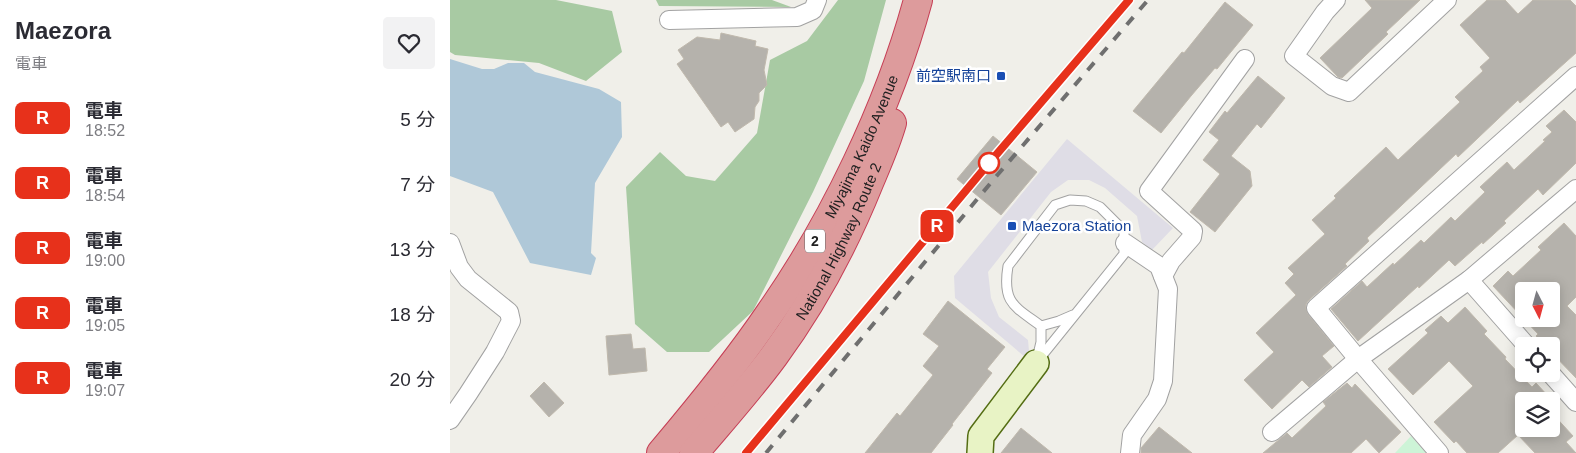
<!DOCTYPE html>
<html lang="ja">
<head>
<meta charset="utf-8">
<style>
  body { margin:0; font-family:Helvetica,"Noto Sans JP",sans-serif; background:#f2f2f3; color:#2b2b33; height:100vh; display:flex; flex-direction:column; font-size:19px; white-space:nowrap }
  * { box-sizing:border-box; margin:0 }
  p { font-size:16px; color:#7c7c81 }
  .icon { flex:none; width:28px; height:28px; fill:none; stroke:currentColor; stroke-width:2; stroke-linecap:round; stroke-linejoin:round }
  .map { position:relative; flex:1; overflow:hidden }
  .details { display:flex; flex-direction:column; background:#fff; width:450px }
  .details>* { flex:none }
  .badge { padding:0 10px; border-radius:8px; font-size:18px; line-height:32px }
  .needle { width:32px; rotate:174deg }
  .tools { position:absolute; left:1065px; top:282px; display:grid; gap:10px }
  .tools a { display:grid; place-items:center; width:45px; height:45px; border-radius:5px; background:#fff; box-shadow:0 2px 12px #0003; font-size:25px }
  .map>.badge { position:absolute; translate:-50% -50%; box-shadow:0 0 0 2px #fff }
  .round { display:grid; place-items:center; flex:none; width:52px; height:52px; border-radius:5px; background:#f2f2f3 }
  .head { display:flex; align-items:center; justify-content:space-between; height:85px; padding:0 15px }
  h1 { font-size:24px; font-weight:800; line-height:38px }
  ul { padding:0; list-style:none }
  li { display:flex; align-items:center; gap:15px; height:65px; padding:0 15px }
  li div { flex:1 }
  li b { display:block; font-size:19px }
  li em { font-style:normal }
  li .badge { min-width:55px; font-weight:700; text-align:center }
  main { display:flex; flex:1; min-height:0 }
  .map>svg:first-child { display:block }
  .forest { fill:#a8caa3 }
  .park { fill:#cdf4d7 }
  .plaza { fill:#dfdde6 }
  .water { fill:#afc8d8 }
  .building { fill:#b5b2ac; stroke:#c0b9ad; fill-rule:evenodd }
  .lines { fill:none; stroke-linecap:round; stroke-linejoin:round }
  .lane-casing { stroke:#a2a2a2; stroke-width:11 }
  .street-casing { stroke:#a2a2a2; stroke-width:20 }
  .secondary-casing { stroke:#546d13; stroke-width:28 }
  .highway-casing { stroke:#c63e55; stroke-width:30 }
  .lane { stroke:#fff; stroke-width:9 }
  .street { stroke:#fff; stroke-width:18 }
  .secondary { stroke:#e8f3c5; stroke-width:25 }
  .highway { stroke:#dd9b9c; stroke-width:28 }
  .rail { stroke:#6f6f6f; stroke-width:4; stroke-dasharray:10 10; stroke-linecap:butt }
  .line-casing { stroke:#fff; stroke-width:11 }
  .line { stroke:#e7311b; stroke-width:8 }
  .transit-dot { fill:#1a4fb4; stroke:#fff; stroke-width:2 }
  .stop-dot { fill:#fff; stroke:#e7311b; stroke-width:2.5 }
  .labels { text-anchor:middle; stroke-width:5; stroke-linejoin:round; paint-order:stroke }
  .shield { fill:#fff; stroke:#646464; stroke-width:1 }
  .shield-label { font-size:14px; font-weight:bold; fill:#212121 }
  .transit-label { font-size:15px; fill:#164399; stroke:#fff; text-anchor:end }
  .street-label { font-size:15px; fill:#212121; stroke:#fff }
</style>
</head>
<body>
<main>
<section class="details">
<div class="head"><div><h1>Maezora</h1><p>電車</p></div><a class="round"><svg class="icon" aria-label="heart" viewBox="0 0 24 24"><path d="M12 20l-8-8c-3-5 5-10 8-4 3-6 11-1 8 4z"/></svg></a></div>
<ul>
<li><span class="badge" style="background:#e7311b;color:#fff">R</span><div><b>電車</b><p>18:52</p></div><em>5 分</em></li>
<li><span class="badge" style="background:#e7311b;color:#fff">R</span><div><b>電車</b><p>18:54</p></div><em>7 分</em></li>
<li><span class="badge" style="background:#e7311b;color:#fff">R</span><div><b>電車</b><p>19:00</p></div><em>13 分</em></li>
<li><span class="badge" style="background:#e7311b;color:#fff">R</span><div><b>電車</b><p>19:05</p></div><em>18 分</em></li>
<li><span class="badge" style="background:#e7311b;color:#fff">R</span><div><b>電車</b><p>19:07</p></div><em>20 分</em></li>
</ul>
</section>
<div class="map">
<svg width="1126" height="453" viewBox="0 0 1126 453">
  <rect width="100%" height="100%" fill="#f0efe9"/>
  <g class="forest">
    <path d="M0 0H106L162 11 172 52 136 81 89 63 5 55 0 52Z"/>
    <path d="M206 0H322L341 7 209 6Z"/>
    <path d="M388 0H436L414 81 363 192 303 311 259 352H217L185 324 176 187 210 152 236 176 265 181 307 133 320 60 357 41Z"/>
  </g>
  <path class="park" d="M961 436 976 453H945Z"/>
  <path class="plaza" d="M617 139 723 228 702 250 692 242 687 216 655 188 639 180H618L601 192 538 272 541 298 549 317 578 340 579 351 575 357 505 298 504 276Z"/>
  <path class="water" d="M0 59 32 69H44L58 63H74L85 72 149 89 171 102 172 137 145 183 141 253 146 258 141 275 80 263 43 192 0 176Z"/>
  <g class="building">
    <path d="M915 0H970L936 32 938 34 892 78 888 77 870 58 922 8Z"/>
    <path d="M1037 0H1055L1068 14 1083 0H1120L1126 6V53L1070 103 1068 100 1008 157 1006 154 917 238 919 241 895 264 897 266 859 300 856 304V309L858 314 884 346 872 356 882 367 859 387 852 380 822 409 794 380 824 352 806 333 846 295 835 283 844 274 838 268 875 234 862 220 886 198 884 196 936 147 948 160 1010 102 1005 97 1033 71 1030 67 1040 58 1010 25Z"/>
    <path d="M775 2 803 25 767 69 765 68 741 96 711 133 683 111 732 52 734 53Z"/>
    <path d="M271 33 306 41 305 46 318 49 314 70 317 85 309 93V101L305 107 304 119 285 132 278 122 271 127 227 64 234 59 228 50 247 37 270 40Z"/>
    <path d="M808 76 835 98 811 128 807 124 781 156 800 171 802 186 765 232 740 212 770 174 753 160 769 140 759 132 775 111 777 113Z"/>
    <path d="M1114 110 1126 122V163L1093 195 1088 189 1054 221 1056 223 1033 244 1032 242 1005 266 999 260 969 288 968 286 908 341 881 309 912 281 917 287 943 263 944 265 971 240 974 243 1001 217 1005 221 1035 192 1030 187 1057 162 1064 170 1095 141 1093 140 1102 132 1096 126Z"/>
    <path d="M543 136 587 172 551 215 507 179Z"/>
    <path d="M1114 223 1126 236V297L1117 306 1126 315V378L1101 352V346H1096L1086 336 1088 334 1043 286 1058 271 1063 276 1091 250 1088 247ZM1074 291H1101V319H1074Z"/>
    <path d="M498 301 555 347 537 369 542 373 502 424 503 425 481 453H415L447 413 450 416 483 375 473 366 489 346 473 334Z"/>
    <path d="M1015 307 1037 331 1034 334 1056 357 1055 359 1082 387 1086 383 1098 396 1092 401H1074V429H1101V412L1123 436 1116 442 1126 453H1085L1068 435 1048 453H1017L1006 441 1004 443 984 422 1023 386 999 361 963 395 938 369 978 333 975 330 991 316 998 323Z"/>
    <path d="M181 334 183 349 195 348 197 371 159 375 156 336Z"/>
    <path d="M94 382 114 403 99 417 80 396Z"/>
    <path d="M897 383 902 388 905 384 951 432 929 453 916 439 901 453H813L837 433 842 438 876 406 873 402Z"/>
    <path d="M709 427 742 453H691V448Z"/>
    <path d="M571 428 602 453H551Z"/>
  </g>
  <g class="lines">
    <g class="lane-casing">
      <g id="lane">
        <path d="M620 200 636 201 650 207 674 231V254L586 363 591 342V326C564 306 552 303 558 266L605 205Z"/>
        <path d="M591 326 609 321 623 315"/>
      </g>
    </g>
    <g class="street-casing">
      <g id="street">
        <path d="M886 0 875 12 844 56 882 86 899 92 997 0"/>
        <path d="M219 20 347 17 363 10 367 0"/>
        <path d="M0 243 9 267 18 279 59 312 61 321 45 352 18 394 0 420"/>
        <path d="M675 243 709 266 718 289 713 381 707 399 682 435 680 453"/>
        <path d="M713 276 721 261 742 237 743 231 699 191 795 59"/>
        <path d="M1019 280 1077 346"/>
        <path d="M1101 374 1126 402"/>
        <path d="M822 432 908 359 1019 280 1126 189"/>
        <path d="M989 453 908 359 866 308 1126 76"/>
      </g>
    </g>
    <g class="secondary-casing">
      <path id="secondary" d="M530 453 531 436 586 363"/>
    </g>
    <g class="highway-casing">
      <g id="highway">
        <path id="s1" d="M211 453C249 408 287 362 320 313 383 223 439 107 468 0"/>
        <path id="s2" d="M244 453C271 421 299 390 324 356 363 303 394 245 419 183 427 164 436 144 442 123"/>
      </g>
    </g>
    <use href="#lane" class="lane"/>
    <use href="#street" class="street"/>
    <use href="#secondary" class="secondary"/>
    <use href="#highway" class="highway"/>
    <g class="rail">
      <path d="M296 453 534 169 679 0"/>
      <path d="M316 453 544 179 698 0"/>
    </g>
  </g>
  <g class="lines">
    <g class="line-casing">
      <path id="line" d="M296 453 534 169 679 0"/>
    </g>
    <use href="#line" class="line"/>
  </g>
  <g class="transit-dot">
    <rect x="546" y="71" width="10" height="10" rx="2.5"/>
    <rect x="557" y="221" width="10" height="10" rx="2.5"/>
  </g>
  <circle class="stop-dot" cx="539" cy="163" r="10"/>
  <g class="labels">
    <rect class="shield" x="355" y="229.5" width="20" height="23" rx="4"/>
    <g class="shield-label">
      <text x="365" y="246">2</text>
    </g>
    <g class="transit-label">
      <text x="541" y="81">前空駅南口</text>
      <text x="572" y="231" text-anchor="start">Maezora Station</text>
    </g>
    <g class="street-label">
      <text dy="5" stroke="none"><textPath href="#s1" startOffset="368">Miyajima Kaido Avenue</textPath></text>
      <text dy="5" stroke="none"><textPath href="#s2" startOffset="258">National Highway Route 2</textPath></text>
    </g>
  </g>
</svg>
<div class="tools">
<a><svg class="needle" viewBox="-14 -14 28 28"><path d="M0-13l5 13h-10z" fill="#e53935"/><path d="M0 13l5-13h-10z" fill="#7c7c81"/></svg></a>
<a><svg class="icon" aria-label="locate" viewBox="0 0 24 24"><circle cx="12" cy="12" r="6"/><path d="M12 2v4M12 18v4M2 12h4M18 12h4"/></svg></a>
<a><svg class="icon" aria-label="layers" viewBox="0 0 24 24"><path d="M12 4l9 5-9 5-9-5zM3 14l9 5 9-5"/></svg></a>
</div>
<b class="badge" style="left:487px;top:226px;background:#e7311b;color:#fff">R</b>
</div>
</main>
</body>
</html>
